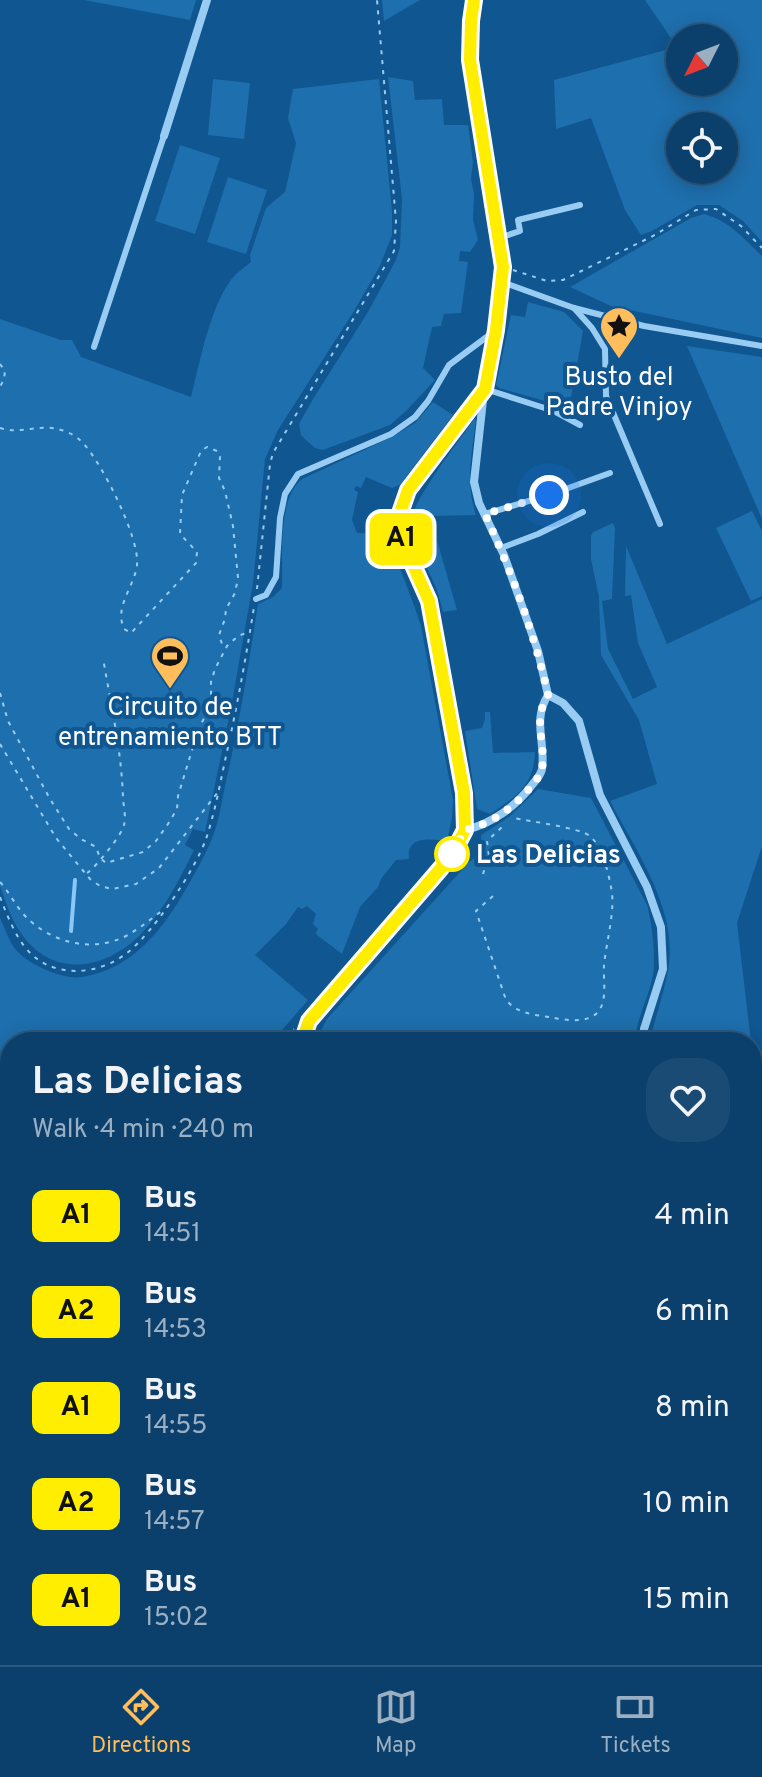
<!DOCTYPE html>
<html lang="en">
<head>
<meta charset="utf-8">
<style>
  body { margin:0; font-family:Overpass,sans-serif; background:#1a4b74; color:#f1f3f6; height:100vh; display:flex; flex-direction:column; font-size:30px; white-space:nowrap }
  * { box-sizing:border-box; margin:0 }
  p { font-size:26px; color:#9aafc2 }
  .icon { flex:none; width:44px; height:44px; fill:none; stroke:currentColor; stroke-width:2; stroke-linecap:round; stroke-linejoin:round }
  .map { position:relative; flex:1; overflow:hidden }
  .details { position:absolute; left:0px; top:1032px; width:762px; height:634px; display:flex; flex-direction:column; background:#0c406c; border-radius:32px 32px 0 0; box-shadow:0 4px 20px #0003,0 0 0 2px #2c597f }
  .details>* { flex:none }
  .badge { padding:0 16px; border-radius:12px; font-size:28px; line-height:52px }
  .needle { width:52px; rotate:228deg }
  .buttons { position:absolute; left:666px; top:24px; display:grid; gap:16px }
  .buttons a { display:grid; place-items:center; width:72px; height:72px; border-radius:50%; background:#0c406c; box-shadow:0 4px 20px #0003,0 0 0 2px #2c597f; font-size:40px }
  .you { position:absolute; width:40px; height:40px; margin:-20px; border:6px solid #fff; border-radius:50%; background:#1a73e8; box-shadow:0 0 0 12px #1a73e833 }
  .map>.badge { position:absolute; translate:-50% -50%; box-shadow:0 0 0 4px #fff }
  .round { display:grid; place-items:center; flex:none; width:84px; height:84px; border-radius:32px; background:#1a4b74 }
  .head { display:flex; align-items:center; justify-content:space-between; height:136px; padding:0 32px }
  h1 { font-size:38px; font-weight:700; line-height:60px }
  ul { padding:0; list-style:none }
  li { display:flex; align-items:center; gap:24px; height:96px; padding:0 32px }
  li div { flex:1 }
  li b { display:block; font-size:30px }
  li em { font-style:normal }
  li .badge { min-width:88px; font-weight:700; text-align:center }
  .tabs { display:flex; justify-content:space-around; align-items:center; height:112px; border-top:2px solid #2c597f; background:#0c406c; font-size:22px; color:#9aafc2 }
  .tabs a { display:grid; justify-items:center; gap:4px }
  .tabs .current { color:#ffbd5b }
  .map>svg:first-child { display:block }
  .green { fill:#1e6fad; fill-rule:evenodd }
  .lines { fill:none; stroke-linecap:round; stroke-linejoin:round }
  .stream { stroke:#8ac9f7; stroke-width:4 }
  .path { stroke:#99ccf3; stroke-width:2; stroke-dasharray:4 6; stroke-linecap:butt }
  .lane { stroke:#99ccf3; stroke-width:6 }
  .street { stroke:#99ccf3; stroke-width:8 }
  .line-casing { stroke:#fff; stroke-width:18 }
  .line { stroke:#fe0; stroke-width:12 }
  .walk { stroke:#fff; stroke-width:8; stroke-dasharray:0 14.4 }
  .stop-dot { fill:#fff; stroke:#fe0; stroke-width:4 }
  .labels { text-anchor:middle; stroke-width:8; stroke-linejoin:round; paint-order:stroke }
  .poi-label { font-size:26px; fill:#fff; stroke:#105690 }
  .stop-label { font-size:26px; font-weight:bold; fill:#fff; stroke:#105690; text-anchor:start }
</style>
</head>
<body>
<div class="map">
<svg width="762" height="1665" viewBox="0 0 762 1665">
  <rect width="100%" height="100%" fill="#105690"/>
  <g class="green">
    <path d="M84 0H196L190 20Z"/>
    <path d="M382 0H420L384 21Z"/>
    <path d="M645 0H762V242L743 221 719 205H697L652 231 641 235 625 210 591 118 556 129 554 80 677 47ZM724 38V82H680V38ZM724 126V170H680V126Z"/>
    <path d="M388 77 413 81 415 100 442 99 444 125H468L473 162 471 179 474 194 473 220 478 240 470 252 460 251 459 261 468 262 461 313 444 314 441 326 432 327 423 368 435 380 407 410 390 425 323 450 315 448 307 441 301 435 299 424 313 399 368 312 396 260 400 247 402 199Z"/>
    <path d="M213 79 250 83 244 139 208 135Z"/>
    <path d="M379 79 392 211V235L380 266 354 311 278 430 265 459 253 583 231 708 205 832 193 829 185 845 194 850C180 879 164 910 141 934 108 968 56 980 23 936 12 922 6 903 0 886V319L61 340H72L81 357 191 397C200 362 211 300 236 274 241 270 246 266 251 262L250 255 266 208 285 192 296 143 288 118 293 89Z"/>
    <path d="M180 145 220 158 195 234 155 221Z"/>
    <path d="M228 177 267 190 246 254 207 242Z"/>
    <path d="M704 214C730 221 743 238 762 256V338L611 306 570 287 691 218Z"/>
    <path d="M528 302 564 312 583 331 569 408 499 388 496 385 511 315 525 317Z"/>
    <path d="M687 346 762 357V519Z"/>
    <path d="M433 402 453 415 400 485 392 488 366 477 361 488 356 486 354 490 358 492 352 520 357 533 387 534 415 608 421 626 453 800 452 818 447 841C431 839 406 835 409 859L396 860 381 879 378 887 360 907 342 954 317 935 316 932 318 929 313 924 316 914 307 906 302 909 298 907 286 924 255 955 308 1000 276 1037 268 1031 263 1042H10V1428L0 1430V918C5 928 9 942 16 950 29 965 63 980 82 977 135 969 167 924 191 880 199 866 207 851 213 836 220 818 222 797 227 777 240 720 249 662 258 604L273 597 282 588C283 558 277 499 302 479L392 437 415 423Z"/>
    <path d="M474 419 476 420C472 454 465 482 476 515L430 516 457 610 443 612C441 604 439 596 436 588 430 572 410 540 410 525 410 503 460 440 474 419Z"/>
    <path d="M752 511 762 531V596L751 601 716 528Z"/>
    <path d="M613 523 615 528 612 599 602 601 608 649 633 699 657 687 638 643 631 595 625 596 626 546 667 644 762 599V846L737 923 751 1042H651V1036C657 1012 666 987 669 963 676 907 635 849 610 801L657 784 639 720 601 655 599 597 591 559V536L593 532Z"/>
    <path d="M485 712H490L493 753 535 752C534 786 516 797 490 814L477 809 465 731 482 728 485 719Z"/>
    <path d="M538 789 591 798 647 905C652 924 656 955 653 975 649 998 636 1018 635 1042H315L327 1019 469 862 482 853 481 835 509 817Z"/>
    <path d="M752 1284C762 1312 762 1337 752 1364Z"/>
    <path d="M762 1416V1487L752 1480V1418L755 1420Z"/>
    <path d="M10 1449V1569L5 1565 0 1571V1450Z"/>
    <path d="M752 1583 762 1610V1665H275L278 1656H752Z"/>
    <path d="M68 1656H137L146 1657 143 1665H73Z"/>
  </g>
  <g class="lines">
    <path class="stream" d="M71 931 75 880"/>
    <g class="path">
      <path d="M513 270 547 281 563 280 653 236 696 210 716 209 741 226 762 248"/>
      <path d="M0 364 5 371 4 379 0 387"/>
      <path d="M0 428C20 435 41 423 61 430 69 432 76 436 82 442 101 461 140 538 137 565 134 588 114 606 124 629L131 633 196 563 197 552 180 534 182 495 201 451 207 447 217 451 220 457 219 478 225 491 233 526 238 578 235 593 226 609 225 619 219 635 222 644 227 646"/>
      <path d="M257 589 270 464 273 453 394 251 396 221 377 0"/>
      <path d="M0 693 8 721 50 799 69 829 81 839 96 847 100 858 106 863 143 852 156 841 168 824 177 809 178 796 199 727 211 707V682L215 669 227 646 238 636 249 632"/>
      <path d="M0 744 56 838 90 879 100 886 112 889 136 884 159 868 218 792"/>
      <path d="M87 873C95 868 122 835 124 825 126 818 124 807 123 800 122 753 111 705 103 658"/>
      <path d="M483 874 489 856 487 841 502 827"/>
      <path d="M0 882C10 893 16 907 27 918 53 943 92 953 126 936 139 929 151 919 163 910"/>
      <path d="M493 896 476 911 506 1000C517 1013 533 1015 550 1017 564 1020 586 1024 597 1013 608 1002 603 980 604 966 606 942 616 910 611 887 608 871 602 847 590 836 580 828 529 821 513 818"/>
      <path d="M0 897C15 935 28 970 76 971 94 971 113 964 127 953 153 933 195 870 206 839 215 812 220 784 226 756 237 707 246 657 254 607"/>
      <path d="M278 1042 294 1029"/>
      <path d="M752 1355 757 1350 762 1334"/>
      <path d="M0 1604 10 1611"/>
      <path d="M3 1606 10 1627"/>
      <path d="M17 1656 18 1665"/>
      <path d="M65 1656 69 1665"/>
      <path d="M228 1656H234"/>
      <path d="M198 1665 209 1656"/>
    </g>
    <g class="lane">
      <path d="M499 238 520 231 518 220 580 205"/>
      <path d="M502 282 574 308 644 326 762 346"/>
      <path d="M574 308 592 328 605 349 606 396 660 524"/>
      <path d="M94 347 164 136"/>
      <path d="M485 389 554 411 580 425"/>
      <path d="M485 514 549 495 610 473"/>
      <path d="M501 548 538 534 583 512"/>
      <path d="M256 599 266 595 276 577 280 518 285 494 298 474 391 434 415 417 428 401 449 365 496 330"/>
      <path d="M752 1204 758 1221 762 1224"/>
      <path d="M752 1245 762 1249"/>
    </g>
    <g class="street">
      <path d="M164 136 207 0"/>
      <path d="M484 391 474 482 479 503 504 555 538 651 548 695 563 703 579 721 600 795 647 887 661 927 663 969 644 1029V1042"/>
      <path d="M465 830C492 824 516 806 532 785 536 780 541 775 542 769 546 742 532 721 548 695"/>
      <path d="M302 1042 309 1021 441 868 455 849 465 830 464 793 429 601 401 538 399 516 408 490 485 389 496 330 503 267 470 60 471 21 474 0"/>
      <path d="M752 1267 762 1285"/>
      <path d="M752 1377 762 1362"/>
      <path d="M0 1439 10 1438"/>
      <path d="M752 1490 762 1513"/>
      <path d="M752 1560 762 1588"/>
    </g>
  </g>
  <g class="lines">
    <g class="line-casing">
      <path id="line" d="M302 1042 309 1021 441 868 455 849 465 830 464 793 429 601 401 538 399 516 408 490 485 389 496 330 503 267 470 60 471 21 474 0"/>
    </g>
    <use href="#line" class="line"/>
    <path class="walk" d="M452 854 449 859 465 830C492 824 516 806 532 785 536 780 541 775 542 769 546 742 532 721 548 695 534 632 512 573 485 514L549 495"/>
  </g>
  <defs>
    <g id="sight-pin" transform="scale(2)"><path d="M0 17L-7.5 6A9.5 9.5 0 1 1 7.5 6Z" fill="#ffbd5b" stroke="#105690"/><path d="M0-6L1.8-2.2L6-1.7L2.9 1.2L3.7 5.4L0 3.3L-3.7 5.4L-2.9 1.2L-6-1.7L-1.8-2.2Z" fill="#111"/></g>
    <g id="stadium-pin" transform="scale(2)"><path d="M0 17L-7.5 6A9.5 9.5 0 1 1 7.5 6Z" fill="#ffbd5b" stroke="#105690"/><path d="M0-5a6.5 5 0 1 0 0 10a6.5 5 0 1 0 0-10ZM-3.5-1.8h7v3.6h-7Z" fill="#111"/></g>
  </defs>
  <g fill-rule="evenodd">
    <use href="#sight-pin" x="619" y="326"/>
    <use href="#stadium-pin" x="170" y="656"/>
  </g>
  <circle class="stop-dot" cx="452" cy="854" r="16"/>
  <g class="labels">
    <g class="poi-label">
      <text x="619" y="385">Busto del<tspan x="619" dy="30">Padre Vinjoy</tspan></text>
      <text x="170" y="715">Circuito de<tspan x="170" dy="30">entrenamiento BTT</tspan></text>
    </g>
    <g class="stop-label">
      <text x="476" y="863">Las Delicias</text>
    </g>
  </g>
</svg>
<div class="buttons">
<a><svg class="needle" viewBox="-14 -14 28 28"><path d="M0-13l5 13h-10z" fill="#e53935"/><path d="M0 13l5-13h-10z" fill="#9aafc2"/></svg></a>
<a><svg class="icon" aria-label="locate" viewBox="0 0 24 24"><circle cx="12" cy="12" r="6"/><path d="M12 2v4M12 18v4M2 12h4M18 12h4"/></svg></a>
</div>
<div class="you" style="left:549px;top:495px"></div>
<b class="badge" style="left:401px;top:539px;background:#fe0;color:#111">A1</b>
<section class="details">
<div class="head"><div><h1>Las Delicias</h1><p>Walk · 4 min · 240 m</p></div><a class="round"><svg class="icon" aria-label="heart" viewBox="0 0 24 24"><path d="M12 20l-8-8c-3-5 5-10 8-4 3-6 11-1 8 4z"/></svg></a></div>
<ul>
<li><span class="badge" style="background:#fe0;color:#111">A1</span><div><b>Bus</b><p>14:51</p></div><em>4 min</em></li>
<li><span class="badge" style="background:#fe0;color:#111">A2</span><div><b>Bus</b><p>14:53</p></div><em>6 min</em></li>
<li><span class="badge" style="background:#fe0;color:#111">A1</span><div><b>Bus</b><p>14:55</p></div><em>8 min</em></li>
<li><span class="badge" style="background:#fe0;color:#111">A2</span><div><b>Bus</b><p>14:57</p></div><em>10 min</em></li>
<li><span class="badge" style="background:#fe0;color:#111">A1</span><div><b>Bus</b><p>15:02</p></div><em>15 min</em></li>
</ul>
</section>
</div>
<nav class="tabs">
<a class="current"><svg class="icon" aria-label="directions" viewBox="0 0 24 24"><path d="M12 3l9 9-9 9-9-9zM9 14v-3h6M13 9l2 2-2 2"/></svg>Directions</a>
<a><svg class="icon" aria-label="map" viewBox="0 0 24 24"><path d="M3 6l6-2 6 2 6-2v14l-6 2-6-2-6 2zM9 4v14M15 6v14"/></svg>Map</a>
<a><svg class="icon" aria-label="tickets" viewBox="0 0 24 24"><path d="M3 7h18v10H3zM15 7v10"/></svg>Tickets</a>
</nav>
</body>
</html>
